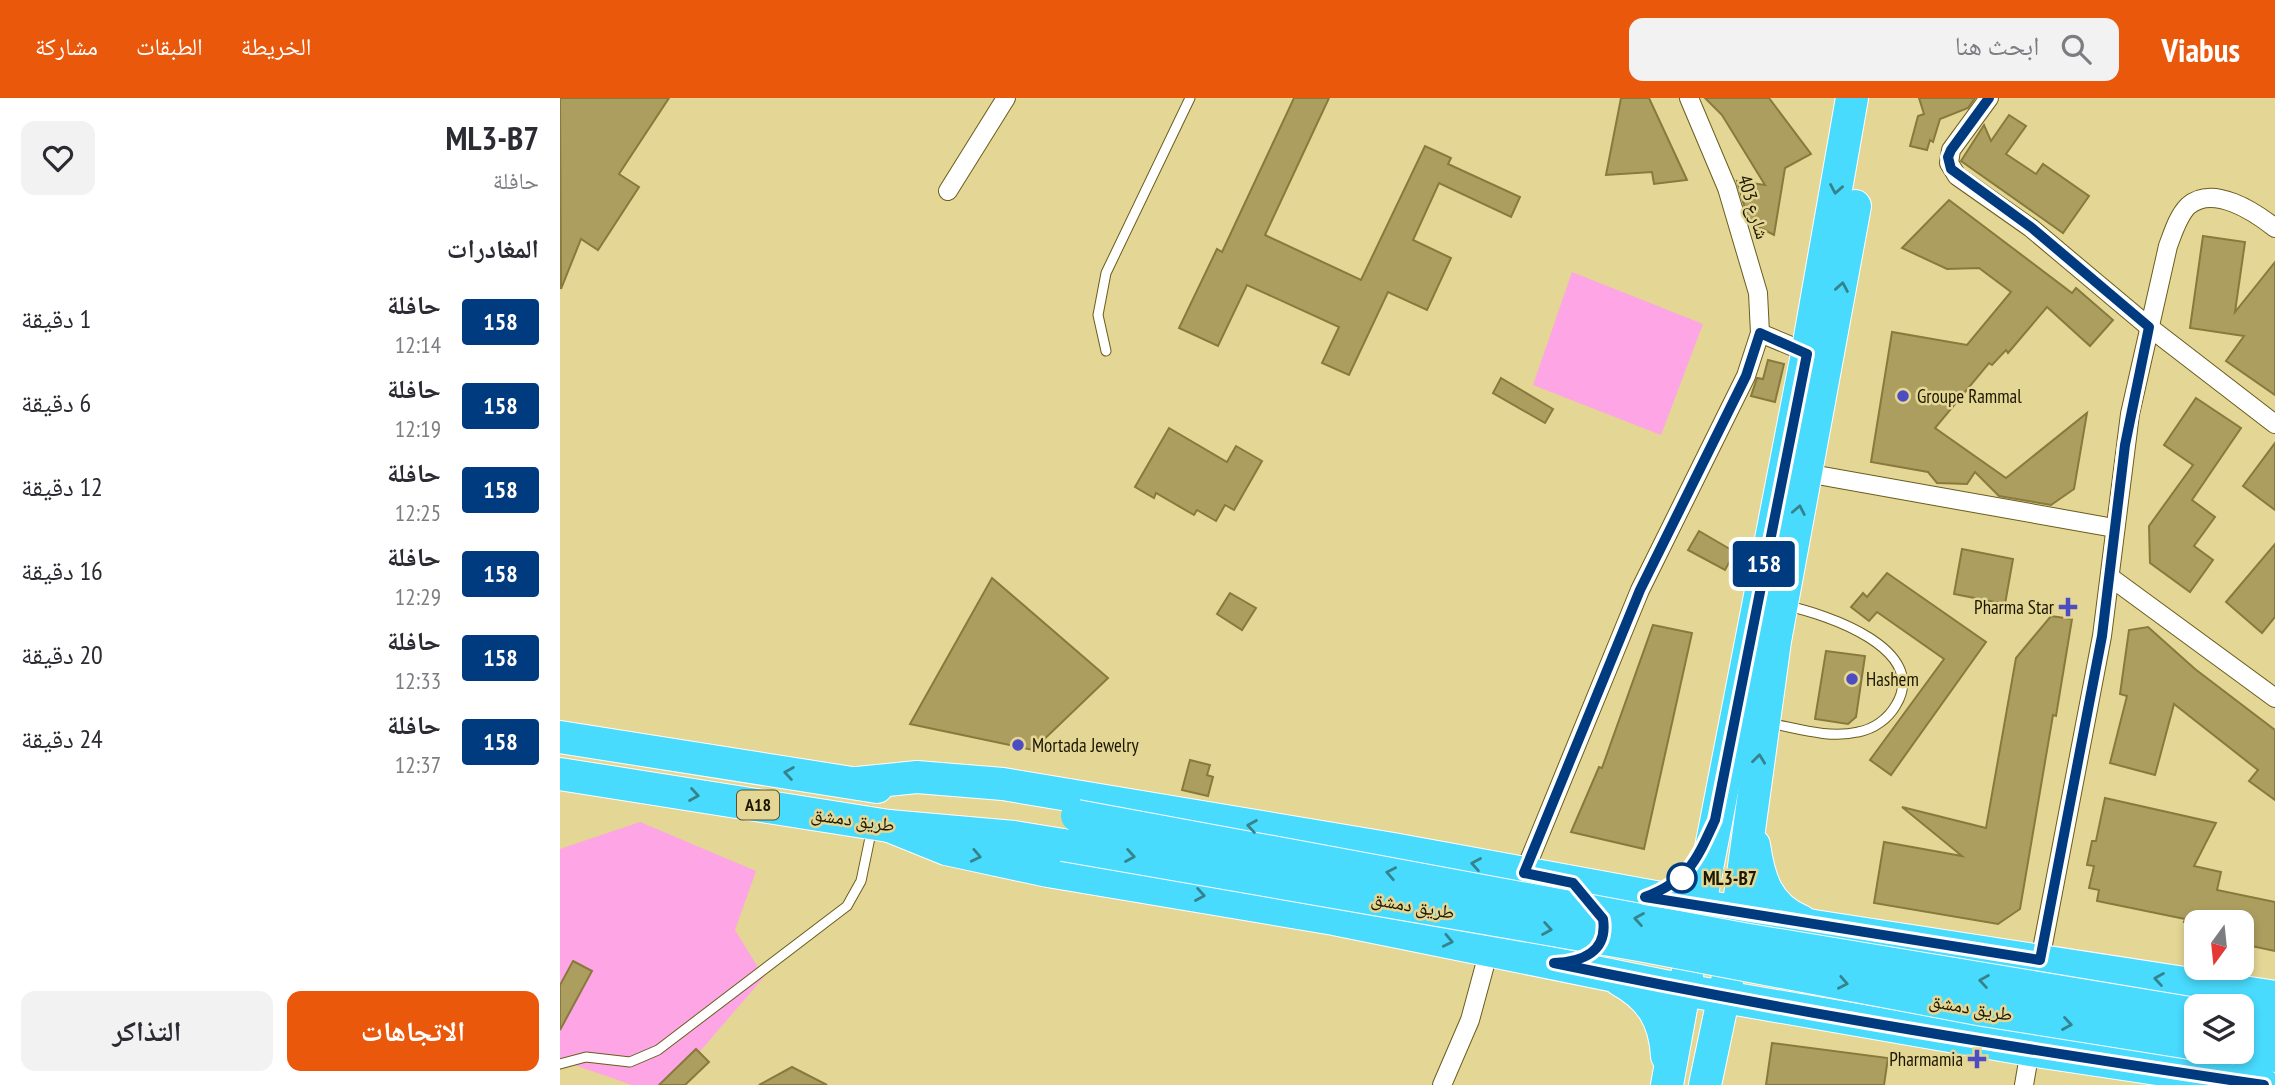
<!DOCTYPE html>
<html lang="ar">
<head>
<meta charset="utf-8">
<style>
  body { margin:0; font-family:"PT Sans Narrow","Noto Naskh Arabic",sans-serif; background:#f2f2f3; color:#2b2b33; direction:rtl; height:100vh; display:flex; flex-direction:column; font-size:26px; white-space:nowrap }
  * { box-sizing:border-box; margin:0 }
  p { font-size:23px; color:#7c7c81 }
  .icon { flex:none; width:38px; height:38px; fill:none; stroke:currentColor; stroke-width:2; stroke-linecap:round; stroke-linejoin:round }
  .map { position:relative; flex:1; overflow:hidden; direction:ltr }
  .details { display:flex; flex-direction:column; background:#fff; width:560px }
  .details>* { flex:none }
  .badge { padding:0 14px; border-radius:5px; font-size:24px; line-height:46px }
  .needle { width:46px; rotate:195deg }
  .tools { position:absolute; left:1624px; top:812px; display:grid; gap:14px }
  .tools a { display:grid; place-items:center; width:70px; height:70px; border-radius:14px; background:#fff; box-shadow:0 4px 10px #0003; font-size:35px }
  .map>.badge { position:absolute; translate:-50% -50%; box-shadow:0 0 0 4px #fff }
  h2 { padding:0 21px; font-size:26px; line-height:63px }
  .round { display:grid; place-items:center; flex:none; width:74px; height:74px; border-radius:14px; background:#f2f2f3 }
  .head { display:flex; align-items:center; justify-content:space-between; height:119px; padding:0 21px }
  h1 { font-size:33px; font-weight:700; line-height:52px }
  .button { display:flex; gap:14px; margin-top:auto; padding:14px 21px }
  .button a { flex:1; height:80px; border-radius:14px; background:#ea580c; color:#fff; font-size:28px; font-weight:700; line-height:80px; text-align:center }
  .button a+a { background:#f2f2f3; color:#2b2b33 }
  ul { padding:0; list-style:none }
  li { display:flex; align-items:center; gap:21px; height:84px; padding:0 21px }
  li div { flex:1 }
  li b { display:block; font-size:26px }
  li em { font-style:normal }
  li .badge { min-width:77px; font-weight:700; text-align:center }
  header { display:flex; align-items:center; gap:42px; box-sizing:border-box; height:98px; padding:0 35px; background:#ea580c; color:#fff }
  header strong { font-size:33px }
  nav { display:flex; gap:38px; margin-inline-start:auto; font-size:24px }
  .search { width:490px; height:63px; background:#f2f2f3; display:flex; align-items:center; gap:18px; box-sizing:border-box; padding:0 24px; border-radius:14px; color:#7c7c81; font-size:26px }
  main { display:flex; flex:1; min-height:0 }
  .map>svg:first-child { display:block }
  .green { fill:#fda5e5 }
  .building { fill:#ac9e5f; stroke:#887a3b; stroke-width:2 }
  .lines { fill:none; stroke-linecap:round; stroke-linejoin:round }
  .lane-casing { stroke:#6a5d1b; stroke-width:11 }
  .street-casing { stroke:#6a5d1b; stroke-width:20 }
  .highway-casing { stroke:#fff; stroke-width:34 }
  .lane { stroke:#fff; stroke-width:9 }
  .street { stroke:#fff; stroke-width:18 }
  .highway { stroke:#49dbfe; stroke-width:32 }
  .highway-bridge-casing { stroke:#fff; stroke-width:34; stroke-linecap:butt }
  .highway-bridge { stroke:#49dbfe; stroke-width:32 }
  .oneway { stroke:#35838c }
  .line-casing { stroke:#fff; stroke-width:16 }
  .line { stroke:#003b80; stroke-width:10 }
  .poi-dot { fill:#4c4dc3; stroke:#e4d695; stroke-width:2.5 }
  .stop-dot { fill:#fff; stroke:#003b80; stroke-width:3.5 }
  .labels { text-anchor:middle; stroke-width:5; stroke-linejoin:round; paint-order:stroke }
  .shield { fill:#e4d695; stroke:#58502d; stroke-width:2 }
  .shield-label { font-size:18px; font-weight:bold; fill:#1c1700 }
  .street-label { font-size:19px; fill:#1c1700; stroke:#e4d695 }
  .poi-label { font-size:19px; fill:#1c1700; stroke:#e4d695; text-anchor:start }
  .stop-label { font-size:19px; font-weight:bold; fill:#1c1700; stroke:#e4d695; text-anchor:start }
</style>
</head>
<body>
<header>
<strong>Viabus</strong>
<div class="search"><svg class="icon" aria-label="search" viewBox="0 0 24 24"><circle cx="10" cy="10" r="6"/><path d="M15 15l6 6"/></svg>ابحث هنا</div>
<nav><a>الخريطة</a><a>الطبقات</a><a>مشاركة</a></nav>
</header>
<main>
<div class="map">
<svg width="1715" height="987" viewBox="0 0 1715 987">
  <rect width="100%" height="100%" fill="#e4d695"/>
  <g class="green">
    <path d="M1012 174 1143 226 1101 337 973 287Z"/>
    <path d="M80 724 196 773 175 832 204 879 111 987H72L0 962V751Z"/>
  </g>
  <g class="building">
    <path d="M0 0H109L59 76 79 89 38 152 21 141 1 191Z"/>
    <path d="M734 0H769L705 137 801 182 865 48 891 60 888 66 960 99 951 119 879 85 853 142 891 160 867 212 828 194 789 277 762 265 779 229 687 187 658 248 619 230 657 151 662 154Z"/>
    <path d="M1061 0H1089L1127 82 1094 86 1092 74 1046 77Z"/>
    <path d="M1145 0H1209L1251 56 1225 70 1214 137 1189 124 1177 83 1205 87 1162 17Z"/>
    <path d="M1359 0H1415L1408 10 1380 21 1373 44 1370 42 1367 52 1350 48 1358 18 1364 16Z"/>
    <path d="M1449 17 1466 28 1446 56 1476 76 1483 66 1529 98 1503 135 1401 63 1424 27 1431 43Z"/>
    <path d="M1389 102 1512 195 1516 190 1553 222 1530 248 1487 209 1448 255 1446 252 1432 267 1429 265 1375 330 1446 380 1527 315 1514 391 1491 407 1439 398 1415 374 1407 386 1377 385 1368 374 1311 364 1332 234 1407 247 1451 194 1419 170 1387 171 1342 150Z"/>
    <path d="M1643 138 1685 144 1675 214 1715 164V297L1666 263 1684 238 1630 230Z"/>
    <path d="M1208 262 1224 266 1215 304 1191 298 1197 280 1203 281Z"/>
    <path d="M941 280 993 311 985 325 933 295Z"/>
    <path d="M1636 300 1681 330 1632 402 1655 419 1634 448 1653 462 1630 494 1590 465 1589 428 1633 367 1604 347Z"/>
    <path d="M609 330 667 364 676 348 702 363 674 412 665 407 656 423 637 412 634 417 596 395 594 400 575 389Z"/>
    <path d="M1715 345V412L1683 388Z"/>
    <path d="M1139 433 1175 454 1165 472 1128 452Z"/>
    <path d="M1715 446V519L1702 535 1666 504Z"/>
    <path d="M1402 451 1453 461 1445 506 1394 496Z"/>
    <path d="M1327 475 1426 544 1331 677 1310 662 1384 561 1317 514 1309 523 1291 509 1303 495 1307 499Z"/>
    <path d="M432 480 548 580 473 652 350 626Z"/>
    <path d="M670 495 696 510 682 532 657 516Z"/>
    <path d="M1491 518 1512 521 1496 618 1493 617 1460 811 1438 826 1314 805 1324 744 1402 758 1342 709 1426 730 1456 560Z"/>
    <path d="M1093 527 1132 535 1084 751 1011 734 1039 669 1042 670Z"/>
    <path d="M1588 529 1635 571 1715 632V702L1689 683 1698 672 1614 606 1595 677 1550 665 1567 598 1560 596 1569 532Z"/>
    <path d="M1266 553 1305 558 1296 619 1288 626 1255 621Z"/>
    <path d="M630 662 650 667 647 677 653 679 648 698 622 692Z"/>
    <path d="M1545 700 1656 725 1634 768 1661 774 1657 792 1715 804V853L1682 846V824H1624L1625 821 1537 803 1539 792 1529 790 1534 768 1527 767 1532 743H1536Z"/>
    <path d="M13 863 32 873 0 932V887Z"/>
    <path d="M1212 945 1328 960 1324 987H1206Z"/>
    <path d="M136 951 149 964 125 987H99Z"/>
    <path d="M232 969 267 987H199Z"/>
  </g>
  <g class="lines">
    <g class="lane-casing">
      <g id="lane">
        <path d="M546 253 538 217 546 175 630 0"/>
        <path d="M1208 625C1236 630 1269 641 1298 634 1314 631 1328 621 1336 607 1370 551 1266 516 1227 508"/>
        <path d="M0 966 26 959 70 964 98 952 287 808 301 783 312 730"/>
      </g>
    </g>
    <g class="street-casing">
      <g id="street">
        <path d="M1429 0 1391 52 1389 65 1397 78 1471 130 1589 229 1715 326"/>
        <path d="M388 93 446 0"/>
        <path d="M1200 235 1255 258"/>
        <path d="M1246 375 1554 430"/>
        <path d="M1550 479 1715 600"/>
        <path d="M964 775 1080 492 1186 278 1200 235 1198 195 1167 90 1129 0"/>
        <path d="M1480 862 1542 538 1570 316 1608 148C1613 135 1618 118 1628 108 1653 86 1695 114 1715 130"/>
        <path d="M882 987 910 922 929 852"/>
        <path d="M1464 987 1470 952"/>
      </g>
    </g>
    <g class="highway-casing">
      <g id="highway">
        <path d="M0 639 317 689"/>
        <path d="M0 676 329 728 454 739 503 747"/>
        <path d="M297 685 357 679 443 686 833 751 1254 828 1715 899"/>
        <path d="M329 728 386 751 488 773 774 821 1124 892 1470 952 1704 987"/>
        <path d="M1194 747C1199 781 1207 809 1241 823"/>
        <path d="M1136 827 1247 256 1292 0"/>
        <path d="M1175 834 1215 543 1295 108"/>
        <path d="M1060 882C1091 899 1105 922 1107 958"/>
        <path d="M1682 923 1715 928"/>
        <path d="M1682 953 1715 958"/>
        <path d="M1107 987 1128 872"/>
        <path d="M1145 987 1168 878"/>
      </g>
    </g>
    <use href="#lane" class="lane"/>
    <use href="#street" class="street"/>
    <use href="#highway" class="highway"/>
    <g class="highway-bridge-casing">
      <g id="highway-bridge">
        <path d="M517 718 1183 841 1636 916"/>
        <path d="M503 747 1079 847 1423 912 1636 946"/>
      </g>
    </g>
    <use href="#highway-bridge" class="highway-bridge"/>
  </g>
  <defs><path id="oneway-chevron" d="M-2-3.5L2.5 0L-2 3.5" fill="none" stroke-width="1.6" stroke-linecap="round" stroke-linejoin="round" transform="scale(1.75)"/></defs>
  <g class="oneway">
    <use href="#oneway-chevron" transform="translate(1276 91) rotate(100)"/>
    <use href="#oneway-chevron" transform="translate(1282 189) rotate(-80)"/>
    <use href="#oneway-chevron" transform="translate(1239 412) rotate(-79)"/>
    <use href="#oneway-chevron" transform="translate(1199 661) rotate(-83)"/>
    <use href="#oneway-chevron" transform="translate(229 675) rotate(-171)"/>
    <use href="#oneway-chevron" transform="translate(134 697) rotate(9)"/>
    <use href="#oneway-chevron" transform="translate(692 728) rotate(-171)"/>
    <use href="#oneway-chevron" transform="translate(416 758) rotate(12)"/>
    <use href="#oneway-chevron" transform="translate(570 758) rotate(10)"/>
    <use href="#oneway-chevron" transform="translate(916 766) rotate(-170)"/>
    <use href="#oneway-chevron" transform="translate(831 775) rotate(-169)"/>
    <use href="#oneway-chevron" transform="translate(640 797) rotate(10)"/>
    <use href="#oneway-chevron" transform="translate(1079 821) rotate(-170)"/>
    <use href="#oneway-chevron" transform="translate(987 831) rotate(10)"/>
    <use href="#oneway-chevron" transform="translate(888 843) rotate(12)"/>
    <use href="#oneway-chevron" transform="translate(1599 881) rotate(-171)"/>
    <use href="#oneway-chevron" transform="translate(1424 883) rotate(-171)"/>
    <use href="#oneway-chevron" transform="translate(1283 885) rotate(11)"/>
    <use href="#oneway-chevron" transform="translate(1507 926) rotate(9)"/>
  </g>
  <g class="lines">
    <g class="line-casing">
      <path id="line" d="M1429 0 1391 52 1388 59 1391 71 1472 130 1589 229 1565 347 1542 538 1480 862 1085 799C1129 782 1136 763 1155 722L1247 256 1200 235 1186 278 1080 492 964 775 1013 785 1043 821C1048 854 1022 864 994 865 1229 914 1467 952 1704 987"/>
    </g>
    <use href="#line" class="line"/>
  </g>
  <g class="poi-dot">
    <circle cx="1343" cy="298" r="7"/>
    <path d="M1504.5 498.5h7v7h7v7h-7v7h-7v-7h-7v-7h7z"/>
    <circle cx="1292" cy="581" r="7"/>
    <circle cx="458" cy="647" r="7"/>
    <path d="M1413.5 950.5h7v7h7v7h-7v7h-7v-7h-7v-7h7z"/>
  </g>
  <circle class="stop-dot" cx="1122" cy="780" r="14"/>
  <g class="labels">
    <rect class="shield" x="177" y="692.5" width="42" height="29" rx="5"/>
    <g class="shield-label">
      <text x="198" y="713">A18</text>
    </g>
    <g class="street-label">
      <text transform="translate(1194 109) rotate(73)" y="7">شارع 403</text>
      <text transform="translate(293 721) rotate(8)" y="7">طريق دمشق</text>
      <text transform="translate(853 807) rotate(10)" y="7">طريق دمشق</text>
      <text transform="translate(1411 909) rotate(10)" y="7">طريق دمشق</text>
    </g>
    <g class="poi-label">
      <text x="1357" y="305">Groupe Rammal</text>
      <text x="1494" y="516" text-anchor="end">Pharma Star</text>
      <text x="1306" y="588">Hashem</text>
      <text x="472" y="654">Mortada Jewelry</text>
      <text x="1403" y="968" text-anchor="end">Pharmamia</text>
    </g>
    <g class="stop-label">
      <text x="1143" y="787">ML3-B7</text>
    </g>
  </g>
</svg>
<div class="tools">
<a><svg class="needle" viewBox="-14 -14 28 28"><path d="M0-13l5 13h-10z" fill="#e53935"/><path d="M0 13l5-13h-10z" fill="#7c7c81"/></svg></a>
<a><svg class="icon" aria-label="layers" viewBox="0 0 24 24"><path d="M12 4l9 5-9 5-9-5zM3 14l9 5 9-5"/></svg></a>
</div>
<b class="badge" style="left:1204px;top:466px;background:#003b80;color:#fff">158</b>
</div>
<section class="details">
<div class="head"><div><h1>ML3-B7</h1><p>حافلة</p></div><a class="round"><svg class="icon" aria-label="heart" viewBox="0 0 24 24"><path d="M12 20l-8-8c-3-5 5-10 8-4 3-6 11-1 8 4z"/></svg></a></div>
<h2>المغادرات</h2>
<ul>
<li><span class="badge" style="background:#003b80;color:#fff">158</span><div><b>حافلة</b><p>12:14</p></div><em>1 دقيقة</em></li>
<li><span class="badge" style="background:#003b80;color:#fff">158</span><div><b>حافلة</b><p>12:19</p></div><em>6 دقيقة</em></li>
<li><span class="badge" style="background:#003b80;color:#fff">158</span><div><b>حافلة</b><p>12:25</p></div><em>12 دقيقة</em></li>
<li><span class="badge" style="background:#003b80;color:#fff">158</span><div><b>حافلة</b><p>12:29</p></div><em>16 دقيقة</em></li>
<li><span class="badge" style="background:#003b80;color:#fff">158</span><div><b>حافلة</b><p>12:33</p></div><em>20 دقيقة</em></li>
<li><span class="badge" style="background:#003b80;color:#fff">158</span><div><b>حافلة</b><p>12:37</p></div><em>24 دقيقة</em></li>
</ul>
<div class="button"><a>الاتجاهات</a><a>التذاكر</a></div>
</section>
</main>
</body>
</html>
